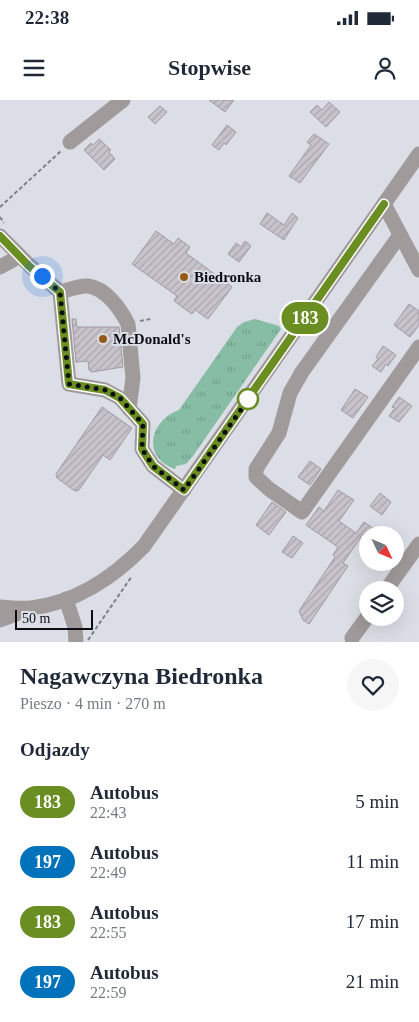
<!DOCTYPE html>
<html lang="pl">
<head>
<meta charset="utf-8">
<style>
  body { margin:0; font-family:"Times New Roman",serif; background:#f6f6f7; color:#1f2937; height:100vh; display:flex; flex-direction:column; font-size:19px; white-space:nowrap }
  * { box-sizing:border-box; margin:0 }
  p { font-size:16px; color:#747a83 }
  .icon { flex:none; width:28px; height:28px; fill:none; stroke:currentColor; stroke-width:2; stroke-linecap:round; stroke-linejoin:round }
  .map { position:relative; height:542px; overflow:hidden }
  .panel { display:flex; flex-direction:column; background:#fff; flex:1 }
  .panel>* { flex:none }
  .badge { padding:0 10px; border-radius:16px; font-size:18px; line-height:32px }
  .needle { width:32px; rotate:134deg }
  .controls { position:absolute; left:359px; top:426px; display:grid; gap:10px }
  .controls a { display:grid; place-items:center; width:45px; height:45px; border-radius:50%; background:#fff; box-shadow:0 5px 20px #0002; font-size:25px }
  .scale { position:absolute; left:15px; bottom:12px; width:78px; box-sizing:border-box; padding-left:5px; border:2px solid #0c0d10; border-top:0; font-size:14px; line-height:18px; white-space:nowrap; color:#0c0d10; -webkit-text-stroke:4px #dbdee6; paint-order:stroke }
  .you { position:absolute; width:25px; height:25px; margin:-12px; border:4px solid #fff; border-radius:50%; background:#1a73e8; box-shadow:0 0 0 8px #1a73e833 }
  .map>.badge { position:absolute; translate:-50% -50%; box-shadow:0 0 0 2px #fff }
  h2 { padding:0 20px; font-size:19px; line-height:45px }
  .round { display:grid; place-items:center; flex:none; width:52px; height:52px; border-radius:26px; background:#f6f6f7 }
  .headline { display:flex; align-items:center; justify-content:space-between; height:85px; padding:0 20px }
  h1 { font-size:24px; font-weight:700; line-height:38px }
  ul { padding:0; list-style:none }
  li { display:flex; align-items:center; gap:15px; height:60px; padding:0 20px }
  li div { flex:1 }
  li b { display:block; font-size:19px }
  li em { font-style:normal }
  li .badge { min-width:55px; font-weight:700; text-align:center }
  .status { display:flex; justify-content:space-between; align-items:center; height:35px; padding:0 25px; background:#fff; direction:ltr }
  .status svg { height:14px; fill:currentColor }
  header { display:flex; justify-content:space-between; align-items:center; height:65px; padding:0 20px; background:#fff; font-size:22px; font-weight:700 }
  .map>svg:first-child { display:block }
  .grass { fill:url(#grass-tufts) }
  .building { fill:url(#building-hatch); stroke:#a19ba2 }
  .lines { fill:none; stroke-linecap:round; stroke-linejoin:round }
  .path { stroke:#7f8187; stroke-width:2; stroke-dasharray:4 2.5; stroke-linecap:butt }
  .minor { stroke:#a09b9a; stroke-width:15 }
  .line-casing { stroke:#fff; stroke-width:11 }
  .line { stroke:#6b8e23; stroke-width:8 }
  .walk { stroke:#0c0d10; stroke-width:5; stroke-dasharray:0 9 }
  .poi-dot { fill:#935a15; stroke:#dbdee6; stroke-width:2 }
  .stop-dot { fill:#fff; stroke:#6b8e23; stroke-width:2.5 }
  .labels { text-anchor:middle; stroke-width:4; stroke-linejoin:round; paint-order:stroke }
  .poi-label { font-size:15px; font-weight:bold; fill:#0c0d10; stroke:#dbdee6; text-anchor:start }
</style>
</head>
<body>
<div class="status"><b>22:38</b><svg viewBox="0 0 49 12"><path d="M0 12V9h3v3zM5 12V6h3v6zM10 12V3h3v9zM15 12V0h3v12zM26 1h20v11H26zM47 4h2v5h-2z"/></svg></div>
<header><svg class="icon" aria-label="menu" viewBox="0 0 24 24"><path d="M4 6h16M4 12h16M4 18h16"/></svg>Stopwise<svg class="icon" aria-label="person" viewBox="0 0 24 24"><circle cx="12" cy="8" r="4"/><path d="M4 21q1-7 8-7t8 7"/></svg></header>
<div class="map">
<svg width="419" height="542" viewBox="0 0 419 542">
  <defs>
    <pattern id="grass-tufts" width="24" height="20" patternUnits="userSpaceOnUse" patternTransform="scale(1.25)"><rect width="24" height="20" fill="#86bda4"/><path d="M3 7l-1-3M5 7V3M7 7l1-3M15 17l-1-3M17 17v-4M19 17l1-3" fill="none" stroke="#72a18c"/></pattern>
    <pattern id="building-hatch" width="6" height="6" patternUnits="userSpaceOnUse" patternTransform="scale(1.25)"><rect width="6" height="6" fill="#c8c2ca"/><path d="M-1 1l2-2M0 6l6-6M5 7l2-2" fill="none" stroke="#aba6ac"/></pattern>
  </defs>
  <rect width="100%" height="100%" fill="#dbdee6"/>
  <path class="grass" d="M255 219 279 226 281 229 193 356 186 364 176 366 175 369C141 358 150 320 179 310L237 227 244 222Z"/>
  <g class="building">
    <path d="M209 0H234L225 12Z"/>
    <path d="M329 2 340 12 326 27 310 12 317 5 322 10Z"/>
    <path d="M160 6 167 12 155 24 148 17Z"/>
    <path d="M227 25 236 32 226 45 224 43 219 50 212 45Z"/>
    <path d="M314 34 329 44 300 83 289 76 311 45 307 42Z"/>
    <path d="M99 39 111 50 109 52 115 59 104 70 84 50 91 43 93 45Z"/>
    <path d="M267 113 284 125 292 113 298 118 284 140 260 124Z"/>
    <path d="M156 131 174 144 178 138 190 147 186 153 232 187 208 219 195 210 192 214 174 201 177 196 132 164Z"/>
    <path d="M245 141 251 146 239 162 228 154 236 143 241 147Z"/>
    <path d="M409 204 419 211V225L410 237 394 225Z"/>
    <path d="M72 219H76L77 227H119L123 267 92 272 89 270 88 261 76 262Z"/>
    <path d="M383 246 396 255 388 266 386 264 381 272 372 266 378 259 376 257Z"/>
    <path d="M355 289 368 297 353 318 341 310Z"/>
    <path d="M399 297 412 306 399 322 389 316 395 308 392 307Z"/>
    <path d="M102 307 132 328 110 360 103 355 79 390 75 391 57 378 56 374Z"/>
    <path d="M310 361 321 369 310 385 298 377Z"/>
    <path d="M338 390 354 400 339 421 356 433 364 422 383 435H359L361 437 343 463 348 466 309 524 303 520 299 511 335 457 333 455 338 447 306 425 319 407 324 411Z"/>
    <path d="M380 393 391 402 382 415 370 406Z"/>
    <path d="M272 402 286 412 269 435 256 425Z"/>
    <path d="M293 436 303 443 292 458 282 452Z"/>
  </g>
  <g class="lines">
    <g class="path">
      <path d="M0 107 61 51"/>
      <path d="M0 117 4 123"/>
      <path d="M140 221 151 219"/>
      <path d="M88 540 132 476"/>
    </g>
    <g class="minor">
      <path d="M70 42 123 0"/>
      <path d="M384 104 419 170"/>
      <path d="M400 135 302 272 290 293 279 333 256 369V377L269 389 302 412 419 247"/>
      <path d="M0 136 29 165 60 192 69 284 105 290 120 298 143 324 142 349 153 366 184 390"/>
      <path d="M0 167 13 160"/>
      <path d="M60 192C68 190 80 185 88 186 106 188 121 210 128 224L133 278 129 309"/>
      <path d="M386 490 419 444"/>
      <path d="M66 499 75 527 76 542"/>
      <path d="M0 507C10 508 21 509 31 508 75 503 114 477 144 446L419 54"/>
      <path d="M0 520 24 511"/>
      <path d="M352 538 368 516"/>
    </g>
  </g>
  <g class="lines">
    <g class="line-casing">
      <path id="line" d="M0 136 29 166 60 192 69 284 105 290 120 298 143 324 142 349 153 366 184 390 384 104"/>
    </g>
    <use href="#line" class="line"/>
    <path class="walk" d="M42 176 60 192 69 284 105 290 120 298 143 324 142 349 153 366 184 390 252 294 248 299"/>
  </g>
  <g class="poi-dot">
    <circle cx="184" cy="177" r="5"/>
    <circle cx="103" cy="239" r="5"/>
  </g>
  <circle class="stop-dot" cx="248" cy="299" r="10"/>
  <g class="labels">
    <g class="poi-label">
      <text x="194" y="182">Biedronka</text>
      <text x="113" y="244">McDonald's</text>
    </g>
  </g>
</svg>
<div class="controls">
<a><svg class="needle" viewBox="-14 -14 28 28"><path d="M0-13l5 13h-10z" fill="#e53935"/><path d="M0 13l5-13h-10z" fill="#747a83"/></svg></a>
<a><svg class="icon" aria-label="layers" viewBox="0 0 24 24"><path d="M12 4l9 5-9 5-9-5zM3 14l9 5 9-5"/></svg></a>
</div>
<div class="scale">50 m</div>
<div class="you" style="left:42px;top:176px"></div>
<b class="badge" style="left:305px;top:218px;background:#6b8e23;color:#fff">183</b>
</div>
<section class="panel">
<div class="headline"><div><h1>Nagawczyna Biedronka</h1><p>Pieszo · 4 min · 270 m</p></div><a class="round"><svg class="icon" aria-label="heart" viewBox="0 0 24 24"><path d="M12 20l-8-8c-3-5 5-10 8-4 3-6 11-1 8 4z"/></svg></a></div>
<h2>Odjazdy</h2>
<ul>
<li><span class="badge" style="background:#6b8e23;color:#fff">183</span><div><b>Autobus</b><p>22:43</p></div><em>5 min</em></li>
<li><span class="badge" style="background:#0072bc;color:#fff">197</span><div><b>Autobus</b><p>22:49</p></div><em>11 min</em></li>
<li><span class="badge" style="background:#6b8e23;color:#fff">183</span><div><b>Autobus</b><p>22:55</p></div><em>17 min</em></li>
<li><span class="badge" style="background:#0072bc;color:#fff">197</span><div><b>Autobus</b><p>22:59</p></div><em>21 min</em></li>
</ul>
</section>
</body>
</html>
